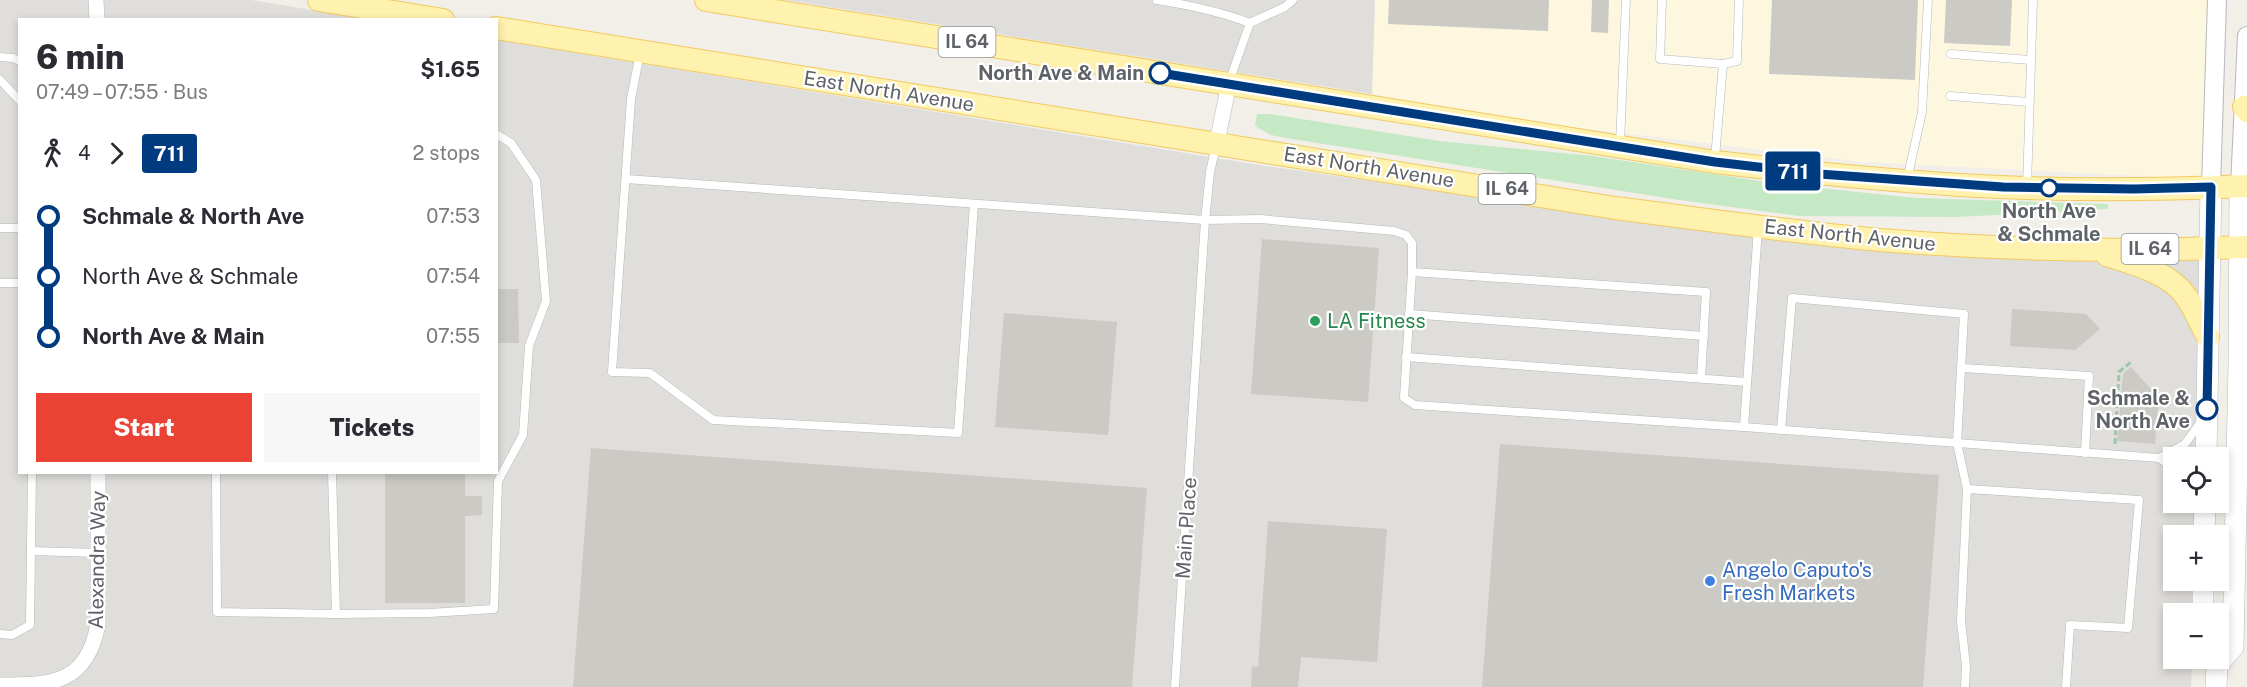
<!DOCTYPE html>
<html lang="en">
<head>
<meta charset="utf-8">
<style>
  body { margin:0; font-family:"Public Sans",sans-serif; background:#f7f7f7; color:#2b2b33; height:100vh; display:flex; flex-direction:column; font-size:22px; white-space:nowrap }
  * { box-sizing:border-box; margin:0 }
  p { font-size:20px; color:#7c7c81 }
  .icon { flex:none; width:33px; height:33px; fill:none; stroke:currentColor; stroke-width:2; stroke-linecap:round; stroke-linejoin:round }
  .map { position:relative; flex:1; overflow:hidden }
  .side { position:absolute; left:18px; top:18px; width:480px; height:456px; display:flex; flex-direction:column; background:#fff; border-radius:0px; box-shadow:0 3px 9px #0003 }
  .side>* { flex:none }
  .badge { padding:0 12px; border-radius:4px; font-size:21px; line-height:39px }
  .fabs { position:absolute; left:2163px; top:447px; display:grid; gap:12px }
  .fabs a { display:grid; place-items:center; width:66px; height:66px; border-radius:0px; background:#fff; box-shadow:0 3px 9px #0003; font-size:30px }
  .map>.badge { position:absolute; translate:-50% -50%; box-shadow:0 0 0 3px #fff }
  .legs { display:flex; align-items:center; gap:9px; height:66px; padding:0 18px; font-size:20px }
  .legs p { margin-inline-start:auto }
  .overview { display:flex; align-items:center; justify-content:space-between; height:102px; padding:0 18px }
  h1 { font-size:33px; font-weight:800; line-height:45px }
  .action { display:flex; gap:12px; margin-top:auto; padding:12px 18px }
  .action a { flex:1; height:69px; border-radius:0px; background:#ea4335; color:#fff; font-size:24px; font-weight:800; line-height:69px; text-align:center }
  .action a+a { background:#f7f7f7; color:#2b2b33 }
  ul { padding:0 18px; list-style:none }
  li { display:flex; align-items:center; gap:21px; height:60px; font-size:22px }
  li i { display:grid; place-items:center; width:9px; height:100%; margin:0 8px; background:currentColor }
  li i::after { content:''; width:15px; height:15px; margin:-8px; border:4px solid; border-radius:50%; background:#fff }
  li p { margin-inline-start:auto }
  li:first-child i { background:linear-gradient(#0000 50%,currentColor 0) }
  li:last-child i { background:linear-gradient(currentColor 50%,#0000 0) }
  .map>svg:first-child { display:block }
  .commercial { fill:#fef7e0 }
  .industrial { fill:#e0deda }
  .green { fill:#c5e8c5 }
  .building { fill:#cccac5 }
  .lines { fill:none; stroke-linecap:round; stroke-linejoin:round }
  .service-casing { stroke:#b5b8bc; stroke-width:9 }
  .minor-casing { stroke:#b5b8bc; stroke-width:16 }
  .tertiary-casing { stroke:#b5b8bc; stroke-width:20 }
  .secondary-casing { stroke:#b6babf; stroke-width:22 }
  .primary-casing { stroke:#f2c960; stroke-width:24 }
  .path { stroke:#9cc7a9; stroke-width:3; stroke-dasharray:6 3; stroke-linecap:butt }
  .service { stroke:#fff; stroke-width:8 }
  .minor { stroke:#fff; stroke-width:15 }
  .tertiary { stroke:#fff; stroke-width:18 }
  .secondary { stroke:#fff; stroke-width:21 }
  .primary { stroke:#fff2af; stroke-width:22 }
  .line-1-casing { stroke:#fff; stroke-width:14 }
  .line-1 { stroke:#003b80; stroke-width:9 }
  .stop-1-dot { fill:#fff; stroke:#003b80; stroke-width:3 }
  .leisure-dot { fill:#2e9e5b; stroke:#fff; stroke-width:2 }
  .shop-dot { fill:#3f7fe0; stroke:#fff; stroke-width:2 }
  .labels { text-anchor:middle; stroke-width:4.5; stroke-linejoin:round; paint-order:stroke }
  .shield { fill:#fff; stroke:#8f9295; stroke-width:1.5 }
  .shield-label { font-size:18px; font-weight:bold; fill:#5f6368 }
  .stop-label { font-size:20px; font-weight:bold; fill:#5f6368; stroke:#fff; text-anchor:end }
  .street-label { font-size:20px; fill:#5f6368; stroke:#fff }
  .leisure-label { font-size:20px; fill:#27864d; stroke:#fff; text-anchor:start }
  .shop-label { font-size:20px; fill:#366cbe; stroke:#fff; text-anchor:start }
</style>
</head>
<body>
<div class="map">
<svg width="2247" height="687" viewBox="0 0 2247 687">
  <rect width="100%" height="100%" fill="#f1efe8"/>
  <path class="commercial" d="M1375 0H2211L2202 179 1862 162 1464 114 1372 94Z"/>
  <g class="industrial">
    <path d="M0 0H251L369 19 20 20V472H496L497 40 1252 164 1745 235 2204 258 2197 457 2174 458V502L2195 503 2194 535 2174 536V580L2193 581 2192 613 2174 614V658L2192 659 2191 687H0Z"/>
    <path d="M786 0H1375L1372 94Z"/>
  </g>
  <path class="green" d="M1257 114H1270L1439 141 1592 156 1780 184 1916 198 2108 204V209L1956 217 1799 216 1679 200 1286 138 1271 135 1255 126Z"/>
  <g class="building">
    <path d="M1389 0H1549L1548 31 1388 24Z"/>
    <path d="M1592 0H1609L1608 33 1591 32Z"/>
    <path d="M1772 0H1918L1915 80 1769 74Z"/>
    <path d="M1946 0H2012L2010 46 1944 43Z"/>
    <path d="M1262 239 1379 248 1368 402 1251 394Z"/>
    <path d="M496 289H518L519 343H496Z"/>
    <path d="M2012 309 2086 314 2100 329 2075 350 2010 346Z"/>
    <path d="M1004 313 1117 322 1108 435 995 427Z"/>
    <path d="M2131 367 2159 398 2155 444 2117 441 2123 374Z"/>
    <path d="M1500 444 1939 475 1923 687H1482Z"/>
    <path d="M591 448 1147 488 1132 687H573Z"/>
    <path d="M385 472H465V496H482V515L465 516V603H385Z"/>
    <path d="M1268 521 1387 529 1377 662 1301 657 1298 687H1251L1252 666 1258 667Z"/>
  </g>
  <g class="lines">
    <g class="service-casing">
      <g id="service">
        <path d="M1157 0C1189 5 1219 11 1250 23"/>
        <path d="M1662 0 1660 59 1723 64 1715 158"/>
        <path d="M640 53 631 99 612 372 650 373 713 420 958 433 974 204"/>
        <path d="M1951 54 2030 60"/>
        <path d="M0 57 13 58 20 61"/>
        <path d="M1723 64 1737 61 1739 0"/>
        <path d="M0 80 20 101"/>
        <path d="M1229 82 1250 23 1285 7 1293 0"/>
        <path d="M1950 96 2029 102"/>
        <path d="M1620 144 1626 0"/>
        <path d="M626 179 1205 220 1260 219 1394 231 1406 235 1412 243V272L1706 292 1701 378"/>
        <path d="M1907 180 1922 112 1928 0"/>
        <path d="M2027 186 2033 0"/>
        <path d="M0 228H20"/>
        <path d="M1412 272 1404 398 1415 405 1744 427 2159 458 2174 469"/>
        <path d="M0 283H20"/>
        <path d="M1409 314 1704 336"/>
        <path d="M1406 357 1747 382"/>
        <path d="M1963 368 2089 376 2085 453"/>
        <path d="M1744 427 1758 228"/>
        <path d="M1781 430 1792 298 1964 314 1957 443 1967 489 1961 621 1966 666 1965 687"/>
        <path d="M2159 458 2185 444 2200 423"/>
        <path d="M216 472 217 612 336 614"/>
        <path d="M332 472 336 614 429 613 494 609 498 481 523 435 529 346 546 301 536 180 511 143 496 134"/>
        <path d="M1967 489 2139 500 2128 628 2070 625 2066 687"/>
        <path d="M31 551 98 553"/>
        <path d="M0 634 12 635 30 625 32 472"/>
        <path d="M1175 687 1205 220 1210 172 1216 146"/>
      </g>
    </g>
    <g class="minor-casing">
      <g id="minor">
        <path d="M96 0 97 20"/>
        <path d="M1217 142 1229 84"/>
        <path d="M0 685C52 685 87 684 98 624V472"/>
      </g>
    </g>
    <g class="tertiary-casing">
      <g id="tertiary">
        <path d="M2211 187 2217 0"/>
        <path d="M2240 187 2247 36"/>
      </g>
    </g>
    <g class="secondary-casing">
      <g id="secondary">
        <path d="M2206 458 2211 187"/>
        <path d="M2204 536 2205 502"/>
        <path d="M2203 614V580"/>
        <path d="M2216 687 2217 665 2233 647 2239 364 2240 187"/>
      </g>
    </g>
    <g class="primary-casing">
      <g id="primary">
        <path d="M319 0 443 20"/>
        <path d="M706 0 1715 162C1802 172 1890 181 1978 186 2068 191 2158 190 2247 186"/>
        <path d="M496 28 1615 208C1703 219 1791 232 1880 240 2002 250 2125 252 2247 247"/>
        <path d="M2244 107 2247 111"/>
        <path d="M2107 255C2131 263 2160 270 2179 288 2192 301 2199 321 2208 337"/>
      </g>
    </g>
    <path class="path" d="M2115 444 2119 372 2131 362"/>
    <use href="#service" class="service"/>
    <use href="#minor" class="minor"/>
    <use href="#tertiary" class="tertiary"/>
    <use href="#secondary" class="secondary"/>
    <use href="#primary" class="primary"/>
  </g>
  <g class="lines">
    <g class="line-1-casing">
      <path id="line-1" d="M1160 73 1715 162 1819 174 2003 187 2134 189 2211 187 2207 409"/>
    </g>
    <use href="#line-1" class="line-1"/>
  </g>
  <g class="stop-1-dot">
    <circle cx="1160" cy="73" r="10"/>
    <circle cx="2049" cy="188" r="8"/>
    <circle cx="2207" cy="409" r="10"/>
  </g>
  <circle class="leisure-dot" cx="1315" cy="321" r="6"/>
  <circle class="shop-dot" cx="1710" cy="581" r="6"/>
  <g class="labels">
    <g class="shield">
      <rect x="938.5" y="27" width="57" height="30" rx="4.5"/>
      <rect x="1478.5" y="174" width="57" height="30" rx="4.5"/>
      <rect x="2121.5" y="234" width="57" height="30" rx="4.5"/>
    </g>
    <g class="shield-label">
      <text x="967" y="48">IL 64</text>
      <text x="1507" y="195">IL 64</text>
      <text x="2150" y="255">IL 64</text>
    </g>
    <g class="stop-label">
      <text x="1144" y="80">North Ave &amp; Main</text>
      <text x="2049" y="218" text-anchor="middle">North Ave<tspan x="2049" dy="23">&amp; Schmale</tspan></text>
      <text x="2190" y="405">Schmale &amp;<tspan x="2190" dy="23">North Ave</tspan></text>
    </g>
    <g class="street-label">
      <text transform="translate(889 91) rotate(9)" y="7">East North Avenue</text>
      <text transform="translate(1369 167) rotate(9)" y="7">East North Avenue</text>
      <text transform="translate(1850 235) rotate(6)" y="7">East North Avenue</text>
      <text transform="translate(1186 528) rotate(-86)" y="7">Main Place</text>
      <text transform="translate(97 560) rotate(-89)" y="7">Alexandra Way</text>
    </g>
    <g class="leisure-label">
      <text x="1327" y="328">LA Fitness</text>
    </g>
    <g class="shop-label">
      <text x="1722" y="577">Angelo Caputo's<tspan x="1722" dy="23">Fresh Markets</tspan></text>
    </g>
  </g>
</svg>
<div class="fabs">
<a><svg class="icon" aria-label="locate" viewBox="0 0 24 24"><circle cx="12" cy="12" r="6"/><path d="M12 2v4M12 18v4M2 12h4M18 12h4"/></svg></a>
<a>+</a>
<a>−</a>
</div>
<b class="badge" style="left:1793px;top:171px;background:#003b80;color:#fff">711</b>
<section class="side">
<div class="overview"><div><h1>6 min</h1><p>07:49 – 07:55 · Bus</p></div><b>$1.65</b></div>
<div class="legs"><svg class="icon" aria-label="walk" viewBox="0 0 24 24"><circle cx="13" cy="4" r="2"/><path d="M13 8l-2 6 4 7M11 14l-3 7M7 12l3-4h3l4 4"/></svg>4<svg class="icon" aria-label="forward" viewBox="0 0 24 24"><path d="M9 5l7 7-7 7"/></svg><b class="badge" style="background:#003b80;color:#fff">711</b><p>2 stops</p></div>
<ul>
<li><i style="color:#003b80"></i><b>Schmale &amp; North Ave</b><p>07:53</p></li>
<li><i style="color:#003b80"></i><span>North Ave &amp; Schmale</span><p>07:54</p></li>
<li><i style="color:#003b80"></i><b>North Ave &amp; Main</b><p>07:55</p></li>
</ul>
<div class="action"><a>Start</a><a>Tickets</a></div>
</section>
</div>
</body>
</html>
